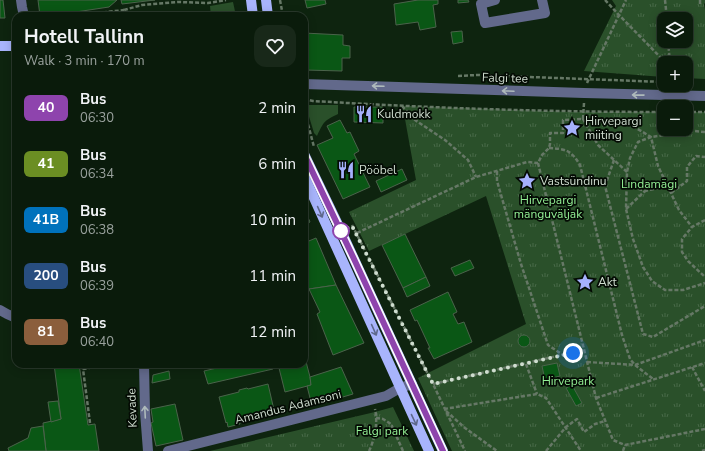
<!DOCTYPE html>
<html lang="en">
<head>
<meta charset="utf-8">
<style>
  body { margin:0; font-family:"Nunito Sans",sans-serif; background:#182819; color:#f1f3f6; height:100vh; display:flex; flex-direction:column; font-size:15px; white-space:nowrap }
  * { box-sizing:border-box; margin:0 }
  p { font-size:13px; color:#99a19d }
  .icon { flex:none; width:22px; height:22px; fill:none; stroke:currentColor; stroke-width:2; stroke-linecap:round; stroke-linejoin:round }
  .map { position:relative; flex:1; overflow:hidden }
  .drawer { position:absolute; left:12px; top:12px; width:296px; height:356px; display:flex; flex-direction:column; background:#0a1b0b; border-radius:12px; box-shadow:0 2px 10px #0003,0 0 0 1px #2a392c }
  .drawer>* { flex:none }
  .badge { padding:0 8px; border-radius:6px; font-size:14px; line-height:26px }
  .tools { position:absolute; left:657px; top:12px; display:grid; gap:8px }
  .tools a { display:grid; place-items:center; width:36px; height:36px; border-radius:8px; background:#0a1b0b; box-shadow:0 2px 10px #0003,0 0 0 1px #2a392c; font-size:20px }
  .you { position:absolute; width:20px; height:20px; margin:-10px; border:3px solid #fff; border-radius:50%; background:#1a73e8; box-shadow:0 0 0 6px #1a73e833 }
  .map>.badge { position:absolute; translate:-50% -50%; box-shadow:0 0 0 2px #fff }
  .round { display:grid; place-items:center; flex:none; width:42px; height:42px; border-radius:12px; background:#182819 }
  .overview { display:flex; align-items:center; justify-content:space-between; height:68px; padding:0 12px }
  h1 { font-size:19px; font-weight:700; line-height:30px }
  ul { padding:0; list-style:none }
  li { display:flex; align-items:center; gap:12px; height:56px; padding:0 12px }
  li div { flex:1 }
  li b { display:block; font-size:15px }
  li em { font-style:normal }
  li .badge { min-width:44px; font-weight:700; text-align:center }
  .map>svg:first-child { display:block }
  .green { fill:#2a502a }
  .park { fill:url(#park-tufts); fill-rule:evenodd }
  .building { fill:#0a5715; stroke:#4b634b }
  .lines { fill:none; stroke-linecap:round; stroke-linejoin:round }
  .path { stroke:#667866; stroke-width:2.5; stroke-dasharray:4 2; stroke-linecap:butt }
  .minor { stroke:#62698b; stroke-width:10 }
  .major { stroke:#a8b4fc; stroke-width:10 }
  .oneway { stroke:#aebabb }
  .oneway2 { stroke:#5e688c }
  .line-casing { stroke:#fff; stroke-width:9 }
  .line { stroke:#8e44ad; stroke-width:6 }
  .walk { stroke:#cfddcf; stroke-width:4; stroke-dasharray:0 7.2 }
  .stop-dot { fill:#fff; stroke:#8e44ad; stroke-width:2 }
  .labels { text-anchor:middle; stroke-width:3.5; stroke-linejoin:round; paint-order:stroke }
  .street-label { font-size:12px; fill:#cfddcf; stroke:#040b04 }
  .poi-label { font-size:12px; fill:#cfddcf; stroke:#040b04; text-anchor:start }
  .park-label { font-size:12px; fill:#94f095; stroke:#040b04 }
</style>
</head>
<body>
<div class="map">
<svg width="705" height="451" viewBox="0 0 705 451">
  <defs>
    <pattern id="park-tufts" width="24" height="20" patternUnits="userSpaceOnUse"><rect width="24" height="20" fill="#2a502a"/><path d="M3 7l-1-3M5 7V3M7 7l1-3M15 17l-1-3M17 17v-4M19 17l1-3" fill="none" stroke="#486948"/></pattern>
  </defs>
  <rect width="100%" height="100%" fill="#0e240f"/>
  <g class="green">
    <path d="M233 2 236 16H211L210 6Z"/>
    <path d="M309 105H338V114C324 121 324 121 317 136L314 133 307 110V106Z"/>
  </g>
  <g class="park">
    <path d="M612 0H705V3L704 4 705 10V79L686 78V63H664V77L584 71 616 6ZM664 19H686V41H664Z"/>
    <path d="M402 106 572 112H664V129H686V112H705V451H452L418 378 526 324 486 196 369 251 349 212 416 180 405 119Z"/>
    <path d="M393 407 414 451H210L375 412Z"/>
  </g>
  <g class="building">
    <path d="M0 0H3L5 18H0Z"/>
    <path d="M38 0H117L109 7 49 16H40Z"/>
    <path d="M121 0H155L122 4Z"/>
    <path d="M305 0H325L326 4 307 8Z"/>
    <path d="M418 0H438V4L433 5 436 27 420 30 418 22 396 25 394 4Z"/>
    <path d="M458 0H468L469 2 458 3Z"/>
    <path d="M462 31 463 42 453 44 451 32Z"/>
    <path d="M304 33 343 35V45L350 46V58H342V71L305 70 304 71Z"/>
    <path d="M354 107H383V123L354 122Z"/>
    <path d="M340 120 347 133 350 132 359 151 354 154 370 187 343 199 317 145 333 138 327 126Z"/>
    <path d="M402 169 407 180 381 192 376 181Z"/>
    <path d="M304 208 310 222 304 225Z"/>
    <path d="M405 234 426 277 403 288 382 245Z"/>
    <path d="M316 238 336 285 309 289 304 288V243Z"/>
    <path d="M470 260 474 268 455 276 451 268Z"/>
    <path d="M426 277 430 286 407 297 403 288Z"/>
    <path d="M336 285 364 343 333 355 317 314 320 312 309 289Z"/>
    <path d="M448 292 457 312 453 314 458 324 464 322 472 342 434 359 428 348H430L417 320 415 321 410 310Z"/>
    <circle cx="524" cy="341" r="6"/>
    <path d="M304 354 310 377 311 385 285 392 278 364H304Z"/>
    <path d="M557 363 560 376 545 380 542 366Z"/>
    <path d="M54 364H79L88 425 95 424 99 451H46L43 423 61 419Z"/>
    <path d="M234 364H271L273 369 208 384 204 371Z"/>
    <path d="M341 367 353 394 312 406 307 386 311 385 310 377Z"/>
    <path d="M169 371 170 379 152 383 153 375Z"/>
    <path d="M268 384 274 410 273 411 274 415 263 418 261 414 239 419 240 424 228 427 227 422 226 423 219 397 239 392V390L247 388 248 389Z"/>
    <path d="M572 385 582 403 576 406 566 388Z"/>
    <path d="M58 401 61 419 51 422 48 402Z"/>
    <path d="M175 404 183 440 156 446 151 423 153 422 151 409Z"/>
    <path d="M43 426 46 451H9L8 448 28 438 31 428Z"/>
  </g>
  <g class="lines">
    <g class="path">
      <path d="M280 0 283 16"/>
      <path d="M605 0 619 15 666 63"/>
      <path d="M665 0 667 19"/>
      <path d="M700 0V6"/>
      <path d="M73 16 124 10"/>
      <path d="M123 16 124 10 142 5 178 2 208 3 226 0"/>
      <path d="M668 41 670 63"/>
      <path d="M458 76 477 75 664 82"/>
      <path d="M587 83 626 0"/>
      <path d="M304 95V109L314 147"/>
      <path d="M304 99 313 101C430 108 547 112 664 112"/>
      <path d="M584 103 583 119 563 120V133H550V144L549 148 542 155 538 163 596 398 613 440 625 445 705 429"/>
      <path d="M402 106 415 120 445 140 468 160 476 177"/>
      <path d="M686 112H705"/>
      <path d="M705 132 694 131 651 137 638 142 630 158 627 172 626 209 633 239 643 267 652 281 665 290H683L705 283"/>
      <path d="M549 148C566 149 571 150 580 165L622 335 630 359 635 365 653 379"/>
      <path d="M614 160 605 186 643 334 653 337 705 306"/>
      <path d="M497 171V181L521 264 548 345 563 355"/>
      <path d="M627 172 598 145 583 119 631 125 651 137 658 166 679 210 692 227"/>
      <path d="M627 185 645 191 667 186"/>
      <path d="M671 193 687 181V167L696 156 705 157"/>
      <path d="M626 209 645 191"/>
      <path d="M705 220 692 227 682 239V252L688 261 705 277"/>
      <path d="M352 225 433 384 465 451"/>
      <path d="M357 233 476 177 527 162 538 163"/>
      <path d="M587 362 635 365 705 340"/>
      <path d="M526 364 537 394"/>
      <path d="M692 367 705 391"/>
      <path d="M433 384 584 350"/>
      <path d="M596 398 705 363"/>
      <path d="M444 409 537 394 546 398 581 451"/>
      <path d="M446 411 465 428 497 451"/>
      <path d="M376 418 383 419 391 424 403 451"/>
      <path d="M90 423 83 369 114 364"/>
      <path d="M369 451C375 439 378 422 375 409"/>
      <path d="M546 451 566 427 577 419 584 432 595 424 605 421"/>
      <path d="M623 451 625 445"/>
      <path d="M702 451 705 450"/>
    </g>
    <g class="minor">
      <path d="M21 0 22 7 24 16"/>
      <path d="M495 0 481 4 485 23 545 13 542 0"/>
      <path d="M304 84 584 93 705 96"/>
      <path d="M0 310 7 314 16 318"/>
      <path d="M144 364 145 412 148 451"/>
      <path d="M168 451 386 396 400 388 412 384"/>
    </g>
    <g class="major">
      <path d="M251 0 253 16"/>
      <path d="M266 0 268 16"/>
      <path d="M0 46H16"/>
      <path d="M304 154 341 231 443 451"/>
      <path d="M304 176 429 451"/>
    </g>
  </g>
  <defs><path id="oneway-shaft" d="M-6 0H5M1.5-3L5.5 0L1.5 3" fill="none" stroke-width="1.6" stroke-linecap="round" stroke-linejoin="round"/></defs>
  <g class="oneway">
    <use href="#oneway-shaft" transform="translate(378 86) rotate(-178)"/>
    <use href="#oneway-shaft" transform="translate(508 91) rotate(-178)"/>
    <use href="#oneway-shaft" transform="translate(638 95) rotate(-179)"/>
    <use href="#oneway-shaft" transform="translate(145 412) rotate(-93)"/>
  </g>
  <g class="oneway2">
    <use href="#oneway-shaft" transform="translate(320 212) rotate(66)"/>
    <use href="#oneway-shaft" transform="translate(374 330) rotate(66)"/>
    <use href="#oneway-shaft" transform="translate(414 420) rotate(65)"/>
  </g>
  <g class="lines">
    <g class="line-casing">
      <path id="line" d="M304 154 354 259 443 451"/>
    </g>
    <use href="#line" class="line"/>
    <path class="walk" d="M341 231 352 226 433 384 573 353"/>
  </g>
  <defs>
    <g id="restaurant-bare" transform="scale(1.38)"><path d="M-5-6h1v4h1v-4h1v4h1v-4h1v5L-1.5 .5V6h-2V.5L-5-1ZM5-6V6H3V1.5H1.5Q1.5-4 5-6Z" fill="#a5b1fc" stroke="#040b04" stroke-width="2.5" paint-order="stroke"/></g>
    <g id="sight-bare" transform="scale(1.38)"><path d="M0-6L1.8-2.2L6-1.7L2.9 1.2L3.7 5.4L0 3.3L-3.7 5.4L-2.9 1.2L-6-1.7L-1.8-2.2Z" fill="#a5b1fc" stroke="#040b04" stroke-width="2.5" paint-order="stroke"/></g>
  </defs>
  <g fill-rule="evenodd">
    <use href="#restaurant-bare" x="364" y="114"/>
    <use href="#sight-bare" x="572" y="128"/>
    <use href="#restaurant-bare" x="346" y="170"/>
    <use href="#sight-bare" x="527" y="181"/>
    <use href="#sight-bare" x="585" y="282"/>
  </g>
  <circle class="stop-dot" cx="341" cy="231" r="8"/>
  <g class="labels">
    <g class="street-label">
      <text transform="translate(505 78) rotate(2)" y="4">Falgi tee</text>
      <text transform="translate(288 407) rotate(-14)" y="4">Amandus Adamsoni</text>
      <text transform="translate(132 408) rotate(-92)" y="4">Kevade</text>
    </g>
    <g class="poi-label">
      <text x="377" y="118">Kuldmokk</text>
      <text x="585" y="125">Hirvepargi<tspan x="585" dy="14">miiting</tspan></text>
      <text x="359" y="174">Pööbel</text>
      <text x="540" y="185">Vastsündinu</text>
      <text x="598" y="286">Akt</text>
    </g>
    <g class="park-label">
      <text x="649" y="188">Lindamägi</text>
      <text x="548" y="204">Hirvepargi<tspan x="548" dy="14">mänguväljak</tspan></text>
      <text x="568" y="385">Hirvepark</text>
      <text x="382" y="435">Falgi park</text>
    </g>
  </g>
</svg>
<div class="tools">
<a><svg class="icon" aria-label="layers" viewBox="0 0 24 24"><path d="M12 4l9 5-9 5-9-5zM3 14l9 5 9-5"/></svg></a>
<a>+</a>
<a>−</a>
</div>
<div class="you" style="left:573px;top:353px"></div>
<section class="drawer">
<div class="overview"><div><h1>Hotell Tallinn</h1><p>Walk · 3 min · 170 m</p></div><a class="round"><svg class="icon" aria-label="heart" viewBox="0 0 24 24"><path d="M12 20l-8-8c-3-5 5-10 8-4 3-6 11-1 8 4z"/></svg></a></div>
<ul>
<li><span class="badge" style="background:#8e44ad;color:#fff">40</span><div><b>Bus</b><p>06:30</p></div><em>2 min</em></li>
<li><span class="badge" style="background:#6b8e23;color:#fff">41</span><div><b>Bus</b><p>06:34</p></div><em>6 min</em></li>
<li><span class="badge" style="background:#0072bc;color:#fff">41B</span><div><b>Bus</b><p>06:38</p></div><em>10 min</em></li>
<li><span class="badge" style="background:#284e7f;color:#fff">200</span><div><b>Bus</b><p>06:39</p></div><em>11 min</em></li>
<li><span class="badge" style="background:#8b5e3c;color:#fff">81</span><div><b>Bus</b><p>06:40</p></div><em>12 min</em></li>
</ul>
</section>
</div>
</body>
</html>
